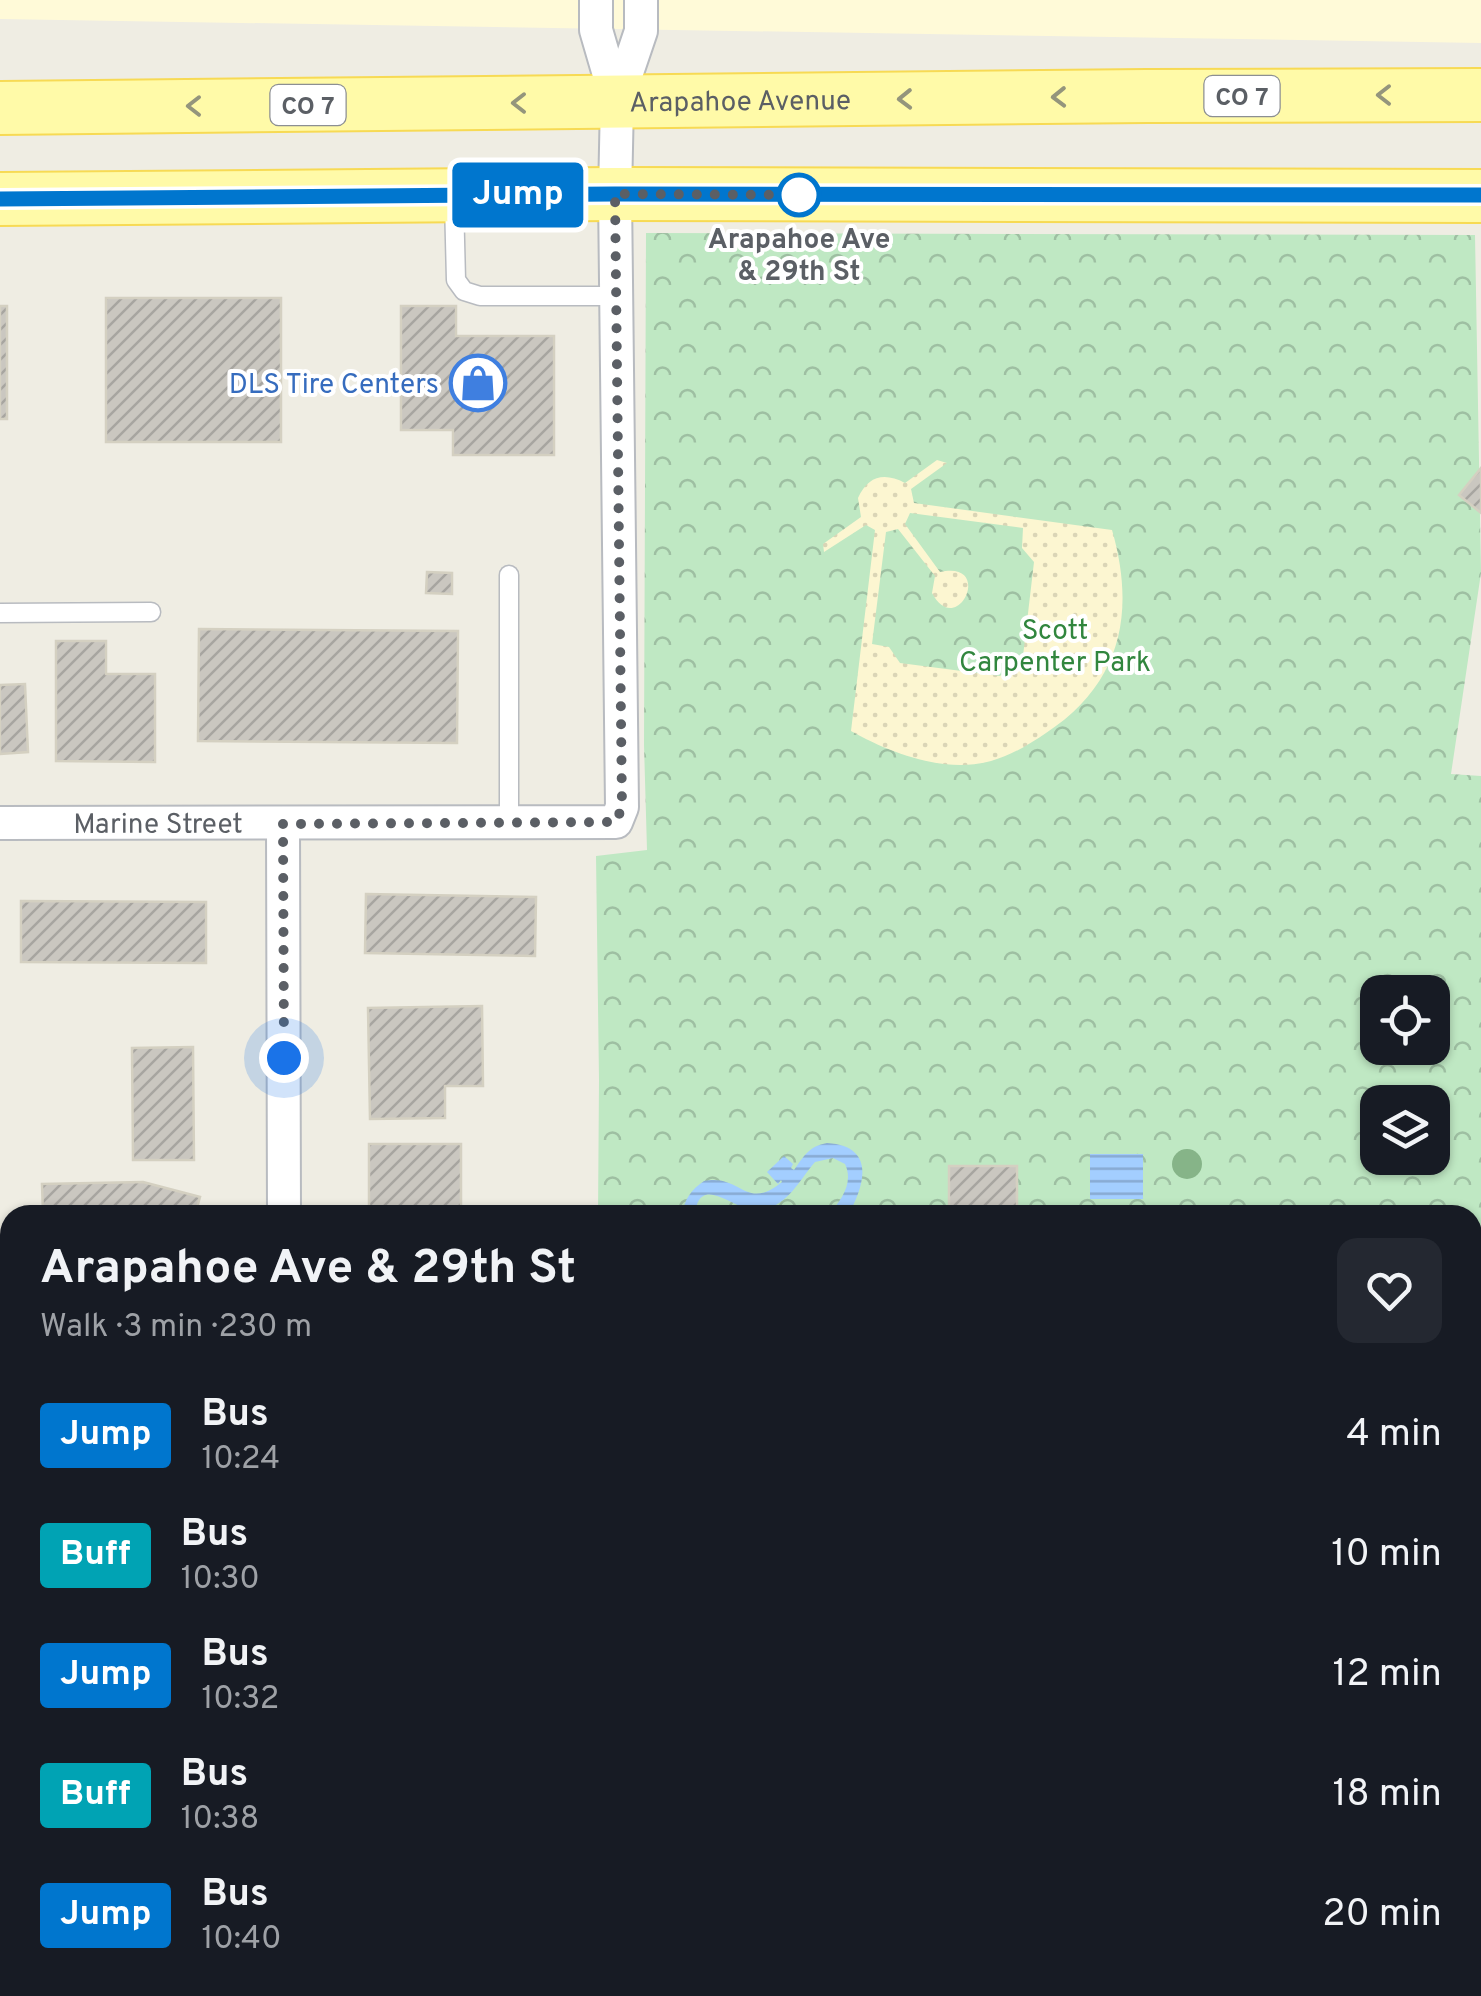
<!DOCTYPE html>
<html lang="en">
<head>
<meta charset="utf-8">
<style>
  body { margin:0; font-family:Overpass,sans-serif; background:#242831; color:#f1f3f6; height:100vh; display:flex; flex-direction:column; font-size:38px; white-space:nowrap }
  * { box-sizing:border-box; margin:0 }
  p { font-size:32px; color:#9ea1a6 }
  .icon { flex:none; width:55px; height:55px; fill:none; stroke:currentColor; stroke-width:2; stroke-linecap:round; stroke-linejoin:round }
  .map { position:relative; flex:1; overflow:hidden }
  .side { position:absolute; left:0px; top:1205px; width:1482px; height:792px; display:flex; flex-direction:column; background:#171b24; border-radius:30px 30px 0 0; box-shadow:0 2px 8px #0004 }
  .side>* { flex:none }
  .badge { padding:0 20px; border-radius:8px; font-size:35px; line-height:65px }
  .tools { position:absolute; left:1360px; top:975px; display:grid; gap:20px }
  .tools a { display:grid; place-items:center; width:90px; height:90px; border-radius:20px; background:#171b24; box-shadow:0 2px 8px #0004; font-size:50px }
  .you { position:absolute; width:50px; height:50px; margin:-25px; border:8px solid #fff; border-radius:50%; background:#1a73e8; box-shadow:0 0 0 15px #1a73e833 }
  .map>.badge { position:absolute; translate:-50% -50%; box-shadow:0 0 0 5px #fff }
  .round { display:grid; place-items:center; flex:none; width:105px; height:105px; border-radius:20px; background:#242831 }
  .headline { display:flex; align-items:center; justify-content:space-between; height:170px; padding:0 40px }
  h1 { font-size:48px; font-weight:700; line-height:75px }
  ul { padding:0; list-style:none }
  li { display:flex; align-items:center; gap:30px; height:120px; padding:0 40px }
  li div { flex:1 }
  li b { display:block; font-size:38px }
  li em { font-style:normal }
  li .badge { min-width:110px; font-weight:700; text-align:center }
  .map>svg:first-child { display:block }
  .commercial { fill:#fffad8 }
  .forest { fill:url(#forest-crowns); fill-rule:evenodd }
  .sand { fill:url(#sand-dots); fill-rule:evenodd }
  .water { fill:url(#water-rules) }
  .building { fill:url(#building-hatch); stroke:#d4d0c1; stroke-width:2.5 }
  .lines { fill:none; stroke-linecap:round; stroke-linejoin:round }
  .lane-casing { stroke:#b8bbc0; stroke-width:21 }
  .street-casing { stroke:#b8bbc0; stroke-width:36 }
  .primary-casing { stroke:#f7da54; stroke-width:56 }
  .lane { stroke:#fff; stroke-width:18 }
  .street { stroke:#fff; stroke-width:32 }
  .primary { stroke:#fffaa8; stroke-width:52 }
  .tree { fill:#86b488 }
  .oneway { stroke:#94957c }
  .line-casing { stroke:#fff; stroke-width:22 }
  .line { stroke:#0076ce; stroke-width:15 }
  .walk { stroke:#5b5f65; stroke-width:10; stroke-dasharray:0 18 }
  .stop-dot { fill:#fff; stroke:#0076ce; stroke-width:5 }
  .labels { text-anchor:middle; stroke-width:8; stroke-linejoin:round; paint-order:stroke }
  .shield { fill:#fff; stroke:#8c8f93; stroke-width:2.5 }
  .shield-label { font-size:25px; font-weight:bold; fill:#5b5f65 }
  .street-label { font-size:28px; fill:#5b5f65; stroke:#fff }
  .stop-label { font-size:28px; font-weight:bold; fill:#5b5f65; stroke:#fff }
  .shop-label { font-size:28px; fill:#366cbe; stroke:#fff; text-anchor:end }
  .park-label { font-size:28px; fill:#31863e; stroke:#fff }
</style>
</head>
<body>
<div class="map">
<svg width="1481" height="1996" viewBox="0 0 1481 1996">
  <defs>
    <pattern id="forest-crowns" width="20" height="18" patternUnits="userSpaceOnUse" patternTransform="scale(2.5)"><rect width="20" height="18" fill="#bfe8c3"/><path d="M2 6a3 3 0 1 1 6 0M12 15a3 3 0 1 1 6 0" fill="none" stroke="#9ebfa2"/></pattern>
    <pattern id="sand-dots" width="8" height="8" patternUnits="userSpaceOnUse" patternTransform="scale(2.5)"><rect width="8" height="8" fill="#fcf6d1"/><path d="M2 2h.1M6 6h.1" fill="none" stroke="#dad5b6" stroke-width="1.8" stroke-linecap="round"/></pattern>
    <pattern id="water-rules" width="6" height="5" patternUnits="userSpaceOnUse" patternTransform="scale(2.5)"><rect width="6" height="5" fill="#a3ceff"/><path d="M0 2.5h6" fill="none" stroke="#88aad2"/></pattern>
    <pattern id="building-hatch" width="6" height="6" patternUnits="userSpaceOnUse" patternTransform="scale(2.5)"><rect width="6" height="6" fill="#cac7c0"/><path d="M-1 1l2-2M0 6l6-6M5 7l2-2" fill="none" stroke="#a7a5a0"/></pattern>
  </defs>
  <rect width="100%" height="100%" fill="#efede3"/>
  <path class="commercial" d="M0 0H1481V43L0 19Z"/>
  <path class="forest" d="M646 233 1475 235 1481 573 1451 774 1481 776V1996H592V1988H1472V1215H598L599 1080 596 856 647 850 644 745ZM1378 992H1432V1048H1378ZM1378 1102H1432V1158H1378Z"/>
  <path class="sand" d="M937 460 947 463 911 489 914 503 1112 530C1136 613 1121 684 1046 733 1030 744 1010 756 991 761 945 774 890 753 851 731L875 530 866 525 824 552 823 544 861 517 858 498C868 476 884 472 905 483ZM910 513 1023 528 1022 548 1034 562 1023 656 1000 676 900 663 889 647 872 644 886 532 898 529 935 576 932 593C957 640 995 560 940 572L905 524Z"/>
  <g class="water">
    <path d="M827 1143C876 1146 865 1185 848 1215H829C841 1200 854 1183 845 1164L833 1158 815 1162C801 1178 791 1200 769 1208 761 1210 752 1211 745 1208 727 1202 698 1177 695 1215H683C683 1200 692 1189 704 1181 741 1173 745 1212 782 1182L781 1180 778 1184 767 1172 784 1156 793 1164 791 1168 794 1170C804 1156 809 1146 827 1143Z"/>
    <rect x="1090" y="1154" width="53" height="45"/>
  </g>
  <g class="building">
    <rect x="106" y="298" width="175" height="144"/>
    <rect x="0" y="306" width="7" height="113"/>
    <path d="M401 306H456V336H554V455H453V430H401Z"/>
    <path d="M1481 468V513L1459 495Z"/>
    <path d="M427 572 452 573V594L426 593Z"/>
    <path d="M199 629 458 631 457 743 198 741Z"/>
    <path d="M56 641H106V674H155V762L56 761Z"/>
    <path d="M25 684 28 752 0 754V685Z"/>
    <path d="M366 894 536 897 535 956 365 953Z"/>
    <path d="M21 901 206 902V963L21 962Z"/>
    <path d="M482 1006 483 1086H445V1118L370 1119 368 1008Z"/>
    <path d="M193 1047 194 1160H133L132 1048Z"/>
    <rect x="369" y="1144" width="92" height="71"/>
    <rect x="949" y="1166" width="68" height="49"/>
    <path d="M143 1182 200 1197 195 1215H43L42 1184Z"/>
    <path d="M107 1988H189L195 1996H94Z"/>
    <rect x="371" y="1988" width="58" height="8"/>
  </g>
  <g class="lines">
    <g class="lane-casing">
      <g id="lane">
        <path d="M454 201 456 280 464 291 480 296H616"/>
        <path d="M509 575V823"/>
        <path d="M0 613 151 612"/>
        <path d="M1472 1295H1481"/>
        <path d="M1472 1678H1481"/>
      </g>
    </g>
    <g class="street-casing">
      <g id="street">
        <path d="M617 102 641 31V0"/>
        <path id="s1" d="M0 823 616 822 622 807 615 194 617 102 596 30V0"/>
        <path d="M283 824 284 1215"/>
        <path d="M0 1351H10"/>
        <path d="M287 1988V1996"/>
      </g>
    </g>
    <g class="primary-casing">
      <g id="primary">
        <path id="s2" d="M0 108 1147 96 1481 95"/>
        <path d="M0 199 615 194 1481 196"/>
      </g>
    </g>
    <use href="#lane" class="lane"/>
    <use href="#street" class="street"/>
    <use href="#primary" class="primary"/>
  </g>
  <circle class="tree" cx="1187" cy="1164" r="15"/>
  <defs><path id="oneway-chevron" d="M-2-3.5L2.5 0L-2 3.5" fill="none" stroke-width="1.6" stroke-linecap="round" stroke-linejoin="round" transform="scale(2.5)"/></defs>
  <g class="oneway">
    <use href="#oneway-chevron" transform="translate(1384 95) rotate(180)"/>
    <use href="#oneway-chevron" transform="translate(1059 97) rotate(179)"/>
    <use href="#oneway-chevron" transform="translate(905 99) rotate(179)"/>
    <use href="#oneway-chevron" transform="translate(519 103) rotate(180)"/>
    <use href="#oneway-chevron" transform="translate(194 106) rotate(180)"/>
  </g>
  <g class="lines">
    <g class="line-casing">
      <path id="line" d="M0 199 615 194 1481 195"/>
    </g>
    <use href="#line" class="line"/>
    <path class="walk" d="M284 1058 283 824 616 822 622 807 615 194 799 195"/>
  </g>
  <defs>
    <g id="shop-ring" transform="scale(2.875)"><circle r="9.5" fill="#fff" stroke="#3f7fe0" stroke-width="1.5"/><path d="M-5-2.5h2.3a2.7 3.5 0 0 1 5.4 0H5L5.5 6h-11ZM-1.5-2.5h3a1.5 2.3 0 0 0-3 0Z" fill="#3f7fe0"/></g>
  </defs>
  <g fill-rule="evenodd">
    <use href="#shop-ring" x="478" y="383"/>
  </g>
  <circle class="stop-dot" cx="799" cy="195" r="20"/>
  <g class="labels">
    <g class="shield">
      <rect x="1204.5" y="76" width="75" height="40" rx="8"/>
      <rect x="270.5" y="85" width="75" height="40" rx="8"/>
    </g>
    <g class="shield-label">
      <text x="1242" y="105">CO 7</text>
      <text x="308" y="114">CO 7</text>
    </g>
    <g class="street-label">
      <text dy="10" stroke="none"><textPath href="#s2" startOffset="740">Arapahoe Avenue</textPath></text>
      <text dy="10" stroke="none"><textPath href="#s1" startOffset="158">Marine Street</textPath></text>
    </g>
    <g class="stop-label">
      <text x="799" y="248">Arapahoe Ave<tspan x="799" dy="32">&amp; 29th St</tspan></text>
    </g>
    <g class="shop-label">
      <text x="439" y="393">DLS Tire Centers</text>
    </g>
    <g class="park-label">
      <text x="1055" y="639">Scott<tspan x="1055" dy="32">Carpenter Park</tspan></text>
    </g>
  </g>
</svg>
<div class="tools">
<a><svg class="icon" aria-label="locate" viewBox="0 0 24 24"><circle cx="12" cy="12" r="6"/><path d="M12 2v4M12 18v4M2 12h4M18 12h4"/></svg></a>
<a><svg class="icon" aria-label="layers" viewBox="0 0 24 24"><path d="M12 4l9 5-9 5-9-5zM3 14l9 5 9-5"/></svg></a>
</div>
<div class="you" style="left:284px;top:1058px"></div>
<b class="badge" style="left:518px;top:195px;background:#0076ce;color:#fff">Jump</b>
<section class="side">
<div class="headline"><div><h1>Arapahoe Ave &amp; 29th St</h1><p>Walk · 3 min · 230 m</p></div><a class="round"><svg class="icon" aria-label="heart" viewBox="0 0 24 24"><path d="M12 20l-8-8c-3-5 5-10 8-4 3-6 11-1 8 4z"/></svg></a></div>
<ul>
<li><span class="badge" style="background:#0076ce;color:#fff">Jump</span><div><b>Bus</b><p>10:24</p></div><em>4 min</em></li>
<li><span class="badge" style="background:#00a3b4;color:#fff">Buff</span><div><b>Bus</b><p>10:30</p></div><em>10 min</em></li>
<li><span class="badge" style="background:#0076ce;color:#fff">Jump</span><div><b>Bus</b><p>10:32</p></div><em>12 min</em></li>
<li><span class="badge" style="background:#00a3b4;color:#fff">Buff</span><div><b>Bus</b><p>10:38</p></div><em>18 min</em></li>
<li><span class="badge" style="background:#0076ce;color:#fff">Jump</span><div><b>Bus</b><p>10:40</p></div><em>20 min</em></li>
</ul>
</section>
</div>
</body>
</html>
